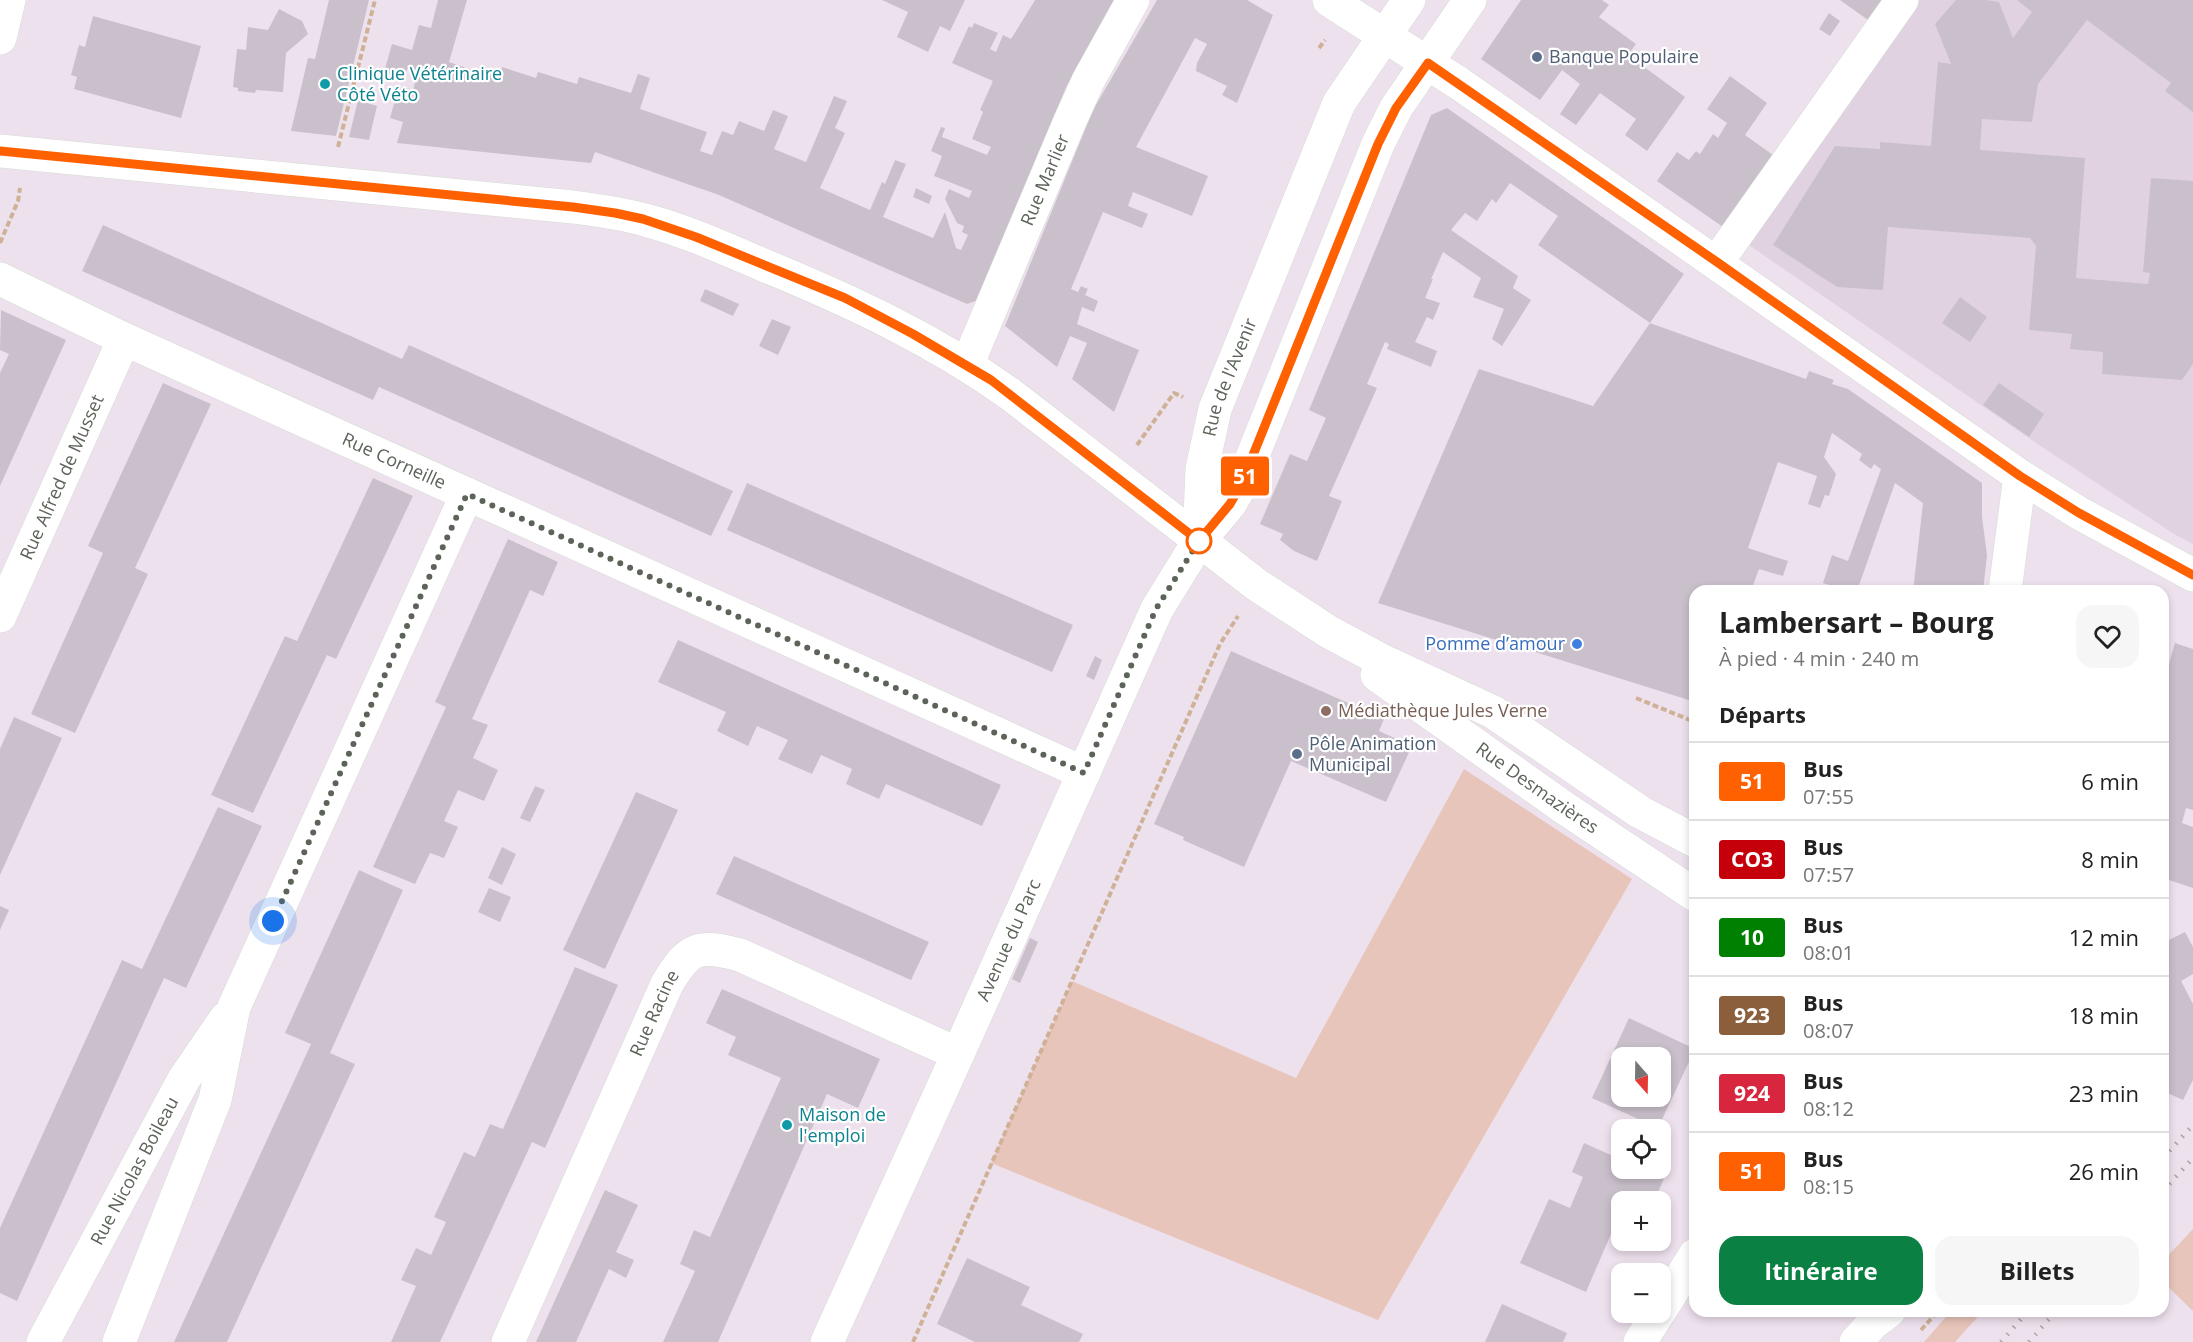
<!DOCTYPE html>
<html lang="fr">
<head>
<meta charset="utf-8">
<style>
  body { margin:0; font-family:"Open Sans",sans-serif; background:#f6f6f6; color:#222; height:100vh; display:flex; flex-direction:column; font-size:22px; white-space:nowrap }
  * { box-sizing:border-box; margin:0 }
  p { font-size:20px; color:#767676 }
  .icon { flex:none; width:33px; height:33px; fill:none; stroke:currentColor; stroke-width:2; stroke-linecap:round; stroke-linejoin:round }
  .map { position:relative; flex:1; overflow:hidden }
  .drawer { position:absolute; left:1689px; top:585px; width:480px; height:732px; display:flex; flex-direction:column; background:#fff; border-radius:18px; box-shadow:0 3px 9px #0003 }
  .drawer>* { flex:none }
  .badge { padding:0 12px; border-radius:4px; font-size:21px; line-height:39px }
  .needle { width:39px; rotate:160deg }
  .controls { position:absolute; left:1611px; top:1047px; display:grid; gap:12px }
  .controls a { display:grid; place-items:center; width:60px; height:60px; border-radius:12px; background:#fff; box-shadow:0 3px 9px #0003; font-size:30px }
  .you { position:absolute; width:30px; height:30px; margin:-15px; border:4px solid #fff; border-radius:50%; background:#1a73e8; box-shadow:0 0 0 9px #1a73e833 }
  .map>.badge { position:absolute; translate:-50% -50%; box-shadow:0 0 0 3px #fff }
  h2 { padding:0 30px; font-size:22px; line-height:54px }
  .round { display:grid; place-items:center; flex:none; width:63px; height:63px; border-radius:18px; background:#f6f6f6 }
  .headline { display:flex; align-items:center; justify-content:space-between; height:102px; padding:0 30px }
  h1 { font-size:28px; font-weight:700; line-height:45px }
  .cta { display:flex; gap:12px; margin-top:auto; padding:12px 30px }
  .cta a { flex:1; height:69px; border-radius:18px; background:#0b8043; color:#fff; font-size:24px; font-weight:700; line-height:69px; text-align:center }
  .cta a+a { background:#f6f6f6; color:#222 }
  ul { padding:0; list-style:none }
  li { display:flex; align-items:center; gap:18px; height:78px; padding:0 30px; border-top:2px solid #e0e0e0 }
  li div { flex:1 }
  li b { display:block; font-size:22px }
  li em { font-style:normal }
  li .badge { min-width:66px; font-weight:700; text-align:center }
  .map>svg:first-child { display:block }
  .education { fill:#e1d2e1 }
  .green { fill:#e8c5bb }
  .building { fill:#cac0cc; fill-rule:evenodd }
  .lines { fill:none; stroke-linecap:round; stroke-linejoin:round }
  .minor-casing { stroke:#d5dcd4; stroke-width:34 }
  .path { stroke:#ceb196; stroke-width:4; stroke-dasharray:6 3; stroke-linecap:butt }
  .minor { stroke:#fff; stroke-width:33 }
  .rail { stroke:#a5a7a4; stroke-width:4.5; stroke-dasharray:1.5 8; stroke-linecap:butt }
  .line-casing { stroke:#fff; stroke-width:14 }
  .line { stroke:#ff6000; stroke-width:9 }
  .walk { stroke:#5c645a; stroke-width:6; stroke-dasharray:0 10.8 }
  .service-dot { fill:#5c6f8a; stroke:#fff; stroke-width:2 }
  .culture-dot { fill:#0f9aa8; stroke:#fff; stroke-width:2 }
  .stop-dot { fill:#fff; stroke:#ff6000; stroke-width:3 }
  .shop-dot { fill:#3f7fe0; stroke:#fff; stroke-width:2 }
  .education-dot { fill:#8d6e63; stroke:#fff; stroke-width:2 }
  .labels { text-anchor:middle; stroke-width:4.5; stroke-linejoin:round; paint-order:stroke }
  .service-label { font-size:18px; fill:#4e5e75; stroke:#fff; text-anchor:start }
  .culture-label { font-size:18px; fill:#0d838f; stroke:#fff; text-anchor:start }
  .street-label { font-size:18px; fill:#5c645a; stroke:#fff }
  .shop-label { font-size:18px; fill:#366cbe; stroke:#fff; text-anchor:end }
  .education-label { font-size:18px; fill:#785e54; stroke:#fff; text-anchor:start }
</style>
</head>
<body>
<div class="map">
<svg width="2193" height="1342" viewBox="0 0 2193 1342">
  <rect width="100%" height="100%" fill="#eee1ee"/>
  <path class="education" d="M1917 0H2193V544L2174 534 2042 447 1746 243Z"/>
  <g class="green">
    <path d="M1464 769 1632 879 1378 1320 991 1163 1072 981 1296 1078Z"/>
    <path d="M2193 1229V1311L2163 1282V1261Z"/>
    <path d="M1951 1311H1983L1955 1342H1924Z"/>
  </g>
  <g class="building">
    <path d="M329 0H369L336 136 291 131 308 58 315 59Z"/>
    <path d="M438 0H467L449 62 481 73 482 66 501 72 502 67 536 78 538 72 577 84 579 77 631 93 638 74 650 78 640 109 707 132 700 151 712 155 722 131 733 135 739 121 764 131 773 110 788 116 774 149 806 162 834 96 847 101 835 128 845 133 820 188 870 210 882 182 885 184 895 160 906 164 883 217 933 238 945 212 956 248 961 250 968 235 962 232 964 226 957 223 945 199 949 189 969 198 972 191 934 176 942 156 931 151 941 127 945 128 942 137 987 155 991 147 972 139 983 112 980 110 993 81 952 63 969 26 972 28 974 23 998 33 990 49 996 52 1003 35 1011 39 1035 0H1119L1082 66 1067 85 978 300 967 304 719 195 595 152 591 163 397 143 403 122 390 118 399 86 413 90 418 72 407 69 404 78 384 72 392 44 412 50 419 25 431 28Z"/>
    <path d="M882 0H965L950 31 940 26 928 52 897 37 908 12Z"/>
    <path d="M1157 0H1247L1273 15 1237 103 1222 95 1227 86 1196 71 1197 63 1207 44 1195 38 1136 147 1208 176 1192 216 1133 192 1128 206 1148 214 1142 228 1103 212 1071 289 1078 292 1081 286 1088 289 1085 295 1098 301 1094 312 1082 307 1077 324 1139 350 1114 412 1072 379 1087 343 1070 336 1057 367 1005 326 1093 110Z"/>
    <path d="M1521 0H1602L1609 5 1599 17 1636 44 1628 55 1685 97 1647 151 1625 135 1636 119 1600 93 1576 125 1560 114 1580 84 1562 70 1540 100 1481 59Z"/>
    <path d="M1840 0H1882L1868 20Z"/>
    <path d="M1956 0H1986L1999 2 2013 38 2032 12 2017 0H2193V112L2165 91 2171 83 2087 20 2038 84 2032 122 1982 119 1980 150 2085 158 2076 278 2148 284 2150 273 2143 272 2151 178 2193 181V364L2182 380 2102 374 2103 352 2070 349 2072 334 2029 330 2036 246 2030 238 1888 227 1883 290 1837 287 1773 245 1835 146 1880 149V142L1931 146 1938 62 1951 64 1935 24Z"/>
    <path d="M279 9 302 21 308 34 286 53 283 92 256 90 255 93 238 91V88L233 87 237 49 246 50 248 27 268 30Z"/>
    <path d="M1829 13 1840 21 1830 36 1819 29Z"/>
    <path d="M93 16 201 46 181 118 74 89 77 77 71 75 79 45 85 47Z"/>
    <path d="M1730 76 1767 103 1745 135 1773 155 1723 227 1657 181 1677 152 1689 160 1696 151 1700 154 1713 134 1718 138 1727 123 1707 109Z"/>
    <path d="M359 96 365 97 364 102 377 106 369 140 349 137Z"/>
    <path d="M1447 108 1684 274 1650 323 1538 245 1558 216 1510 183 1496 203 1492 199 1477 221 1465 213 1451 230 1518 276 1513 288 1531 300 1502 346 1492 339 1504 309 1473 297 1481 278 1443 252 1431 279H1433L1425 298 1440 303 1433 320 1427 317 1415 342 1437 351 1431 367 1387 349 1389 344 1385 342 1367 384 1377 388 1329 496 1342 501 1317 561 1294 551 1280 540 1283 534 1260 524 1290 454 1307 461 1326 418 1309 410 1431 115Z"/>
    <path d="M916 188 932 196 929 204 913 197Z"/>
    <path d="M103 225 402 359 409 345 733 491 711 536 379 387 373 400 82 271Z"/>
    <path d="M705 289 739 304 733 316 700 301Z"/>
    <path d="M1960 297 1987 317 1970 342 1942 323Z"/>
    <path d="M1 310 66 340 0 486V373L9 354 0 350Z"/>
    <path d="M772 319 791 327 778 355 759 346Z"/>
    <path d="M1650 323 1806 379 1809 371 1834 380 1832 384 1848 389 1982 483V517L1987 555 1983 591H1913L1923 503 1895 483 1857 591H1849L1823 583 1832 555 1848 561 1881 469 1874 464 1871 469 1859 460 1862 454 1832 433 1824 457 1836 474 1829 496 1825 495 1820 508 1808 504 1817 476 1778 462 1748 548 1788 561 1783 576 1759 569 1751 591H1695V702L1378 603 1479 369 1593 406Z"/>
    <path d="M163 383 211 404 135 568 148 574 75 733 31 714 103 553 88 546Z"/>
    <path d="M1999 383 2044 414 2029 437 1983 405Z"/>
    <path d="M373 478 413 496 336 659 327 655 253 813 211 795 285 636 297 641Z"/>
    <path d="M747 483 1073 625 1052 672 727 530Z"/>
    <path d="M508 539 558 562 543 596 530 590 472 719 488 725 473 758 498 770 484 801 458 790 444 821 458 827 444 858 430 853 415 884 373 867 446 707 435 702Z"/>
    <path d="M678 640 1001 785 982 826 886 784 879 799 846 784 852 769 821 755 812 774 778 759 788 740 757 726 748 746 717 731 726 712 658 682Z"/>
    <path d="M2175 643 2193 649V810L2186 808 2182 823 2193 827V888L2163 878V685Z"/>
    <path d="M1231 651 1384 719 1379 731 1412 746 1386 802 1291 761 1244 867 1183 840 1184 837 1154 824Z"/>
    <path d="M1095 656 1102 660 1094 680 1086 676Z"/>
    <path d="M14 717 62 738 0 875V749Z"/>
    <path d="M535 786 545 790 530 822 520 818Z"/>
    <path d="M636 792 678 810 605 969 563 950Z"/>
    <path d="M218 807 262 826 186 988 164 978 17 1301 0 1293V1228L122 960 142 969Z"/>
    <path d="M502 847 516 854 502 885 488 878Z"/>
    <path d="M734 856 929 942 911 980 716 894Z"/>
    <path d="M359 870 403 890 330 1053 355 1064 227 1342H174L311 1044 285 1033Z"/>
    <path d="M489 888 511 897 500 922 478 912Z"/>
    <path d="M0 906 9 910 0 930Z"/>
    <path d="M2185 932 2193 947V974L2181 981 2193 1004V1080L2183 1100 2163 1091V943Z"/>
    <path d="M1030 938 1038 942 1020 983 1012 979Z"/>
    <path d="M575 967 618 985 545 1148 532 1142 440 1342H391L416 1286 401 1280 416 1248 431 1255 446 1222 434 1217 464 1152 475 1157 490 1124 503 1129Z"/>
    <path d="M722 989 880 1059 858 1108 827 1094 718 1342H663L695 1271 680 1264 694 1230 710 1237 781 1078 728 1055 736 1037 706 1023Z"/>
    <path d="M1629 1018 1695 1049 1658 1128 1592 1098ZM1622 1058H1660V1096H1622Z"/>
    <path d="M1584 1143 1622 1160V1168H1642L1664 1178 1654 1202H1622V1230L1614 1227 1586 1292 1520 1263 1549 1199 1570 1208 1583 1177 1572 1172Z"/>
    <path d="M605 1190 638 1205 616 1252 634 1260 626 1278 609 1269 576 1342H536Z"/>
    <path d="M967 1258 1030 1287 1021 1305 1083 1334 1079 1342H975L937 1324Z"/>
    <path d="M1502 1304 1567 1333 1563 1342H1485Z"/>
  </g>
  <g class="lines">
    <g class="minor-casing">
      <g id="minor">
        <path d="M1329 0 1460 84 2020 476 2079 513 2193 575"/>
        <path d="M0 38 9 0"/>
        <path d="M0 151 573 207C597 210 621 213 645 220 687 231 728 250 768 267 853 302 936 341 1010 394L1257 585 1329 632 1383 661 1493 712 1640 812 1695 841"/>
        <path d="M1717 262 1902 0"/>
        <path id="s1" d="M0 279 124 339 1084 773"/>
        <path id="s2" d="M967 365 1070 121 1088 81 1133 0"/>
        <path id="s3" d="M1199 541 1202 469 1215 409 1339 103 1409 0"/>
        <path d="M2005 591 2020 476"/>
        <path id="s4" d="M0 616 124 339"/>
        <path id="s5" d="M1377 675 1563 807 1695 895"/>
        <path d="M1660 1311 1695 1255"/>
        <path id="s6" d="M43 1342 184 1079 226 1018"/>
        <path d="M119 1342 215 1100 234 1007 467 494"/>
        <path id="s7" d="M508 1342 667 984C689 947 698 944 740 955L958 1054"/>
        <path id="s8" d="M827 1342 958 1054 1157 609 1199 541 1230 504 1241 485 1378 144 1396 108 1470 0"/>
        <path d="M1640 1342 1659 1312"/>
        <path d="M1856 1342 1873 1323 1889 1311"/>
      </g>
    </g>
    <g class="path">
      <path d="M1319 48 1325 40"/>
      <path d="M338 147 375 0"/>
      <path d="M0 243 18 201 20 188"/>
      <path d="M1137 445 1174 393 1183 397"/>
      <path d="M1636 698 1695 722"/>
      <path d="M1921 1330 1938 1311"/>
      <path d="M913 1342 1220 644 1238 616"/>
    </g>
    <use href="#minor" class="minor"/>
    <g class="rail">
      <path d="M2163 1158 2193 1125"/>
      <path d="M2163 1191 2193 1158"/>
      <path d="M2001 1342 2028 1311"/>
      <path d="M2029 1342 2056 1311"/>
    </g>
  </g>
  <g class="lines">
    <g class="line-casing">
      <path id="line" d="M0 151 573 207 615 213 643 219 696 237 845 298 913 334 991 380 1199 541 1230 504 1241 485 1378 144 1396 108 1428 63 1717 262 2020 476 2079 513 2193 575"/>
    </g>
    <use href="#line" class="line"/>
    <path class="walk" d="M273 921 467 494 1084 773 1156 609 1199 541"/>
  </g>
  <g class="service-dot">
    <circle cx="1537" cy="57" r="6"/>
    <circle cx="1297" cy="754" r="6"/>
  </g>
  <g class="culture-dot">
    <circle cx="325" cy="84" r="6"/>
    <circle cx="787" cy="1125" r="6"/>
  </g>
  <circle class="stop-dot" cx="1199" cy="541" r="12"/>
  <circle class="shop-dot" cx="1577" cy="644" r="6"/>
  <circle class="education-dot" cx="1326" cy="711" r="6"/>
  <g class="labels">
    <g class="service-label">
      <text x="1549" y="63">Banque Populaire</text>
      <text x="1309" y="750">Pôle Animation<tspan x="1309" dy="21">Municipal</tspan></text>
    </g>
    <g class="culture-label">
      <text x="337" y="80">Clinique Vétérinaire<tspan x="337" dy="21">Côté Véto</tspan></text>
      <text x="799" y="1121">Maison de<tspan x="799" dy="21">l'emploi</tspan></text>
    </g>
    <g class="street-label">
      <text dy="6" stroke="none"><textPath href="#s2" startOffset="201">Rue Marlier</textPath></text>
      <text dy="6" stroke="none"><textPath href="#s3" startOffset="168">Rue de l'Avenir</textPath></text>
      <text dy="6" stroke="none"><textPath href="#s1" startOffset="434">Rue Corneille</textPath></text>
      <text dy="6" stroke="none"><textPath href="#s4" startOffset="152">Rue Alfred de Musset</textPath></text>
      <text dy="6" stroke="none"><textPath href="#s5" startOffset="196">Rue Desmazières</textPath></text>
      <text dy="6" stroke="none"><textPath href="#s8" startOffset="441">Avenue du Parc</textPath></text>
      <text dy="6" stroke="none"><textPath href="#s7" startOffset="360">Rue Racine</textPath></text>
      <text dy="6" stroke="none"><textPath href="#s6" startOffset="194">Rue Nicolas Boileau</textPath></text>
    </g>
    <g class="shop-label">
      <text x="1565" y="650">Pomme d’amour</text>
    </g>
    <g class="education-label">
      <text x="1338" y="717">Médiathèque Jules Verne</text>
    </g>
  </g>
</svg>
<div class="controls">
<a><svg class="needle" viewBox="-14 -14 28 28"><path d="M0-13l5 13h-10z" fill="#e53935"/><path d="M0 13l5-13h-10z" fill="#767676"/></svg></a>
<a><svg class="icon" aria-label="locate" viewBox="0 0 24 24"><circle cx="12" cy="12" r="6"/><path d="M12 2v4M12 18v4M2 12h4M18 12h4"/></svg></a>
<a>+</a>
<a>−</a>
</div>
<div class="you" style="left:273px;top:921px"></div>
<b class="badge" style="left:1245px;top:476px;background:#ff6000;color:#fff">51</b>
<section class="drawer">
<div class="headline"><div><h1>Lambersart – Bourg</h1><p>À pied · 4 min · 240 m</p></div><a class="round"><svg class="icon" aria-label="heart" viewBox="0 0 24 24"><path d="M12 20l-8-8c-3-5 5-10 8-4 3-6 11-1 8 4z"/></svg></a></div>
<h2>Départs</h2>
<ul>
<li><span class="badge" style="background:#ff6000;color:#fff">51</span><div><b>Bus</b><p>07:55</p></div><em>6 min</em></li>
<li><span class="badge" style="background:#c5000a;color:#fff">CO3</span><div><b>Bus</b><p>07:57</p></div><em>8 min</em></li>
<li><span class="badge" style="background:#008001;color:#fff">10</span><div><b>Bus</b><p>08:01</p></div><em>12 min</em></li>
<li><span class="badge" style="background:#8b5e3c;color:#fff">923</span><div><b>Bus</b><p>08:07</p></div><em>18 min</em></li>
<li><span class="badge" style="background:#d7263d;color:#fff">924</span><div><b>Bus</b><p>08:12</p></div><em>23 min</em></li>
<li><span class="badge" style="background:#ff6000;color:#fff">51</span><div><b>Bus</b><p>08:15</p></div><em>26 min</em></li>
</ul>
<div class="cta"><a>Itinéraire</a><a>Billets</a></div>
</section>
</div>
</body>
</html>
